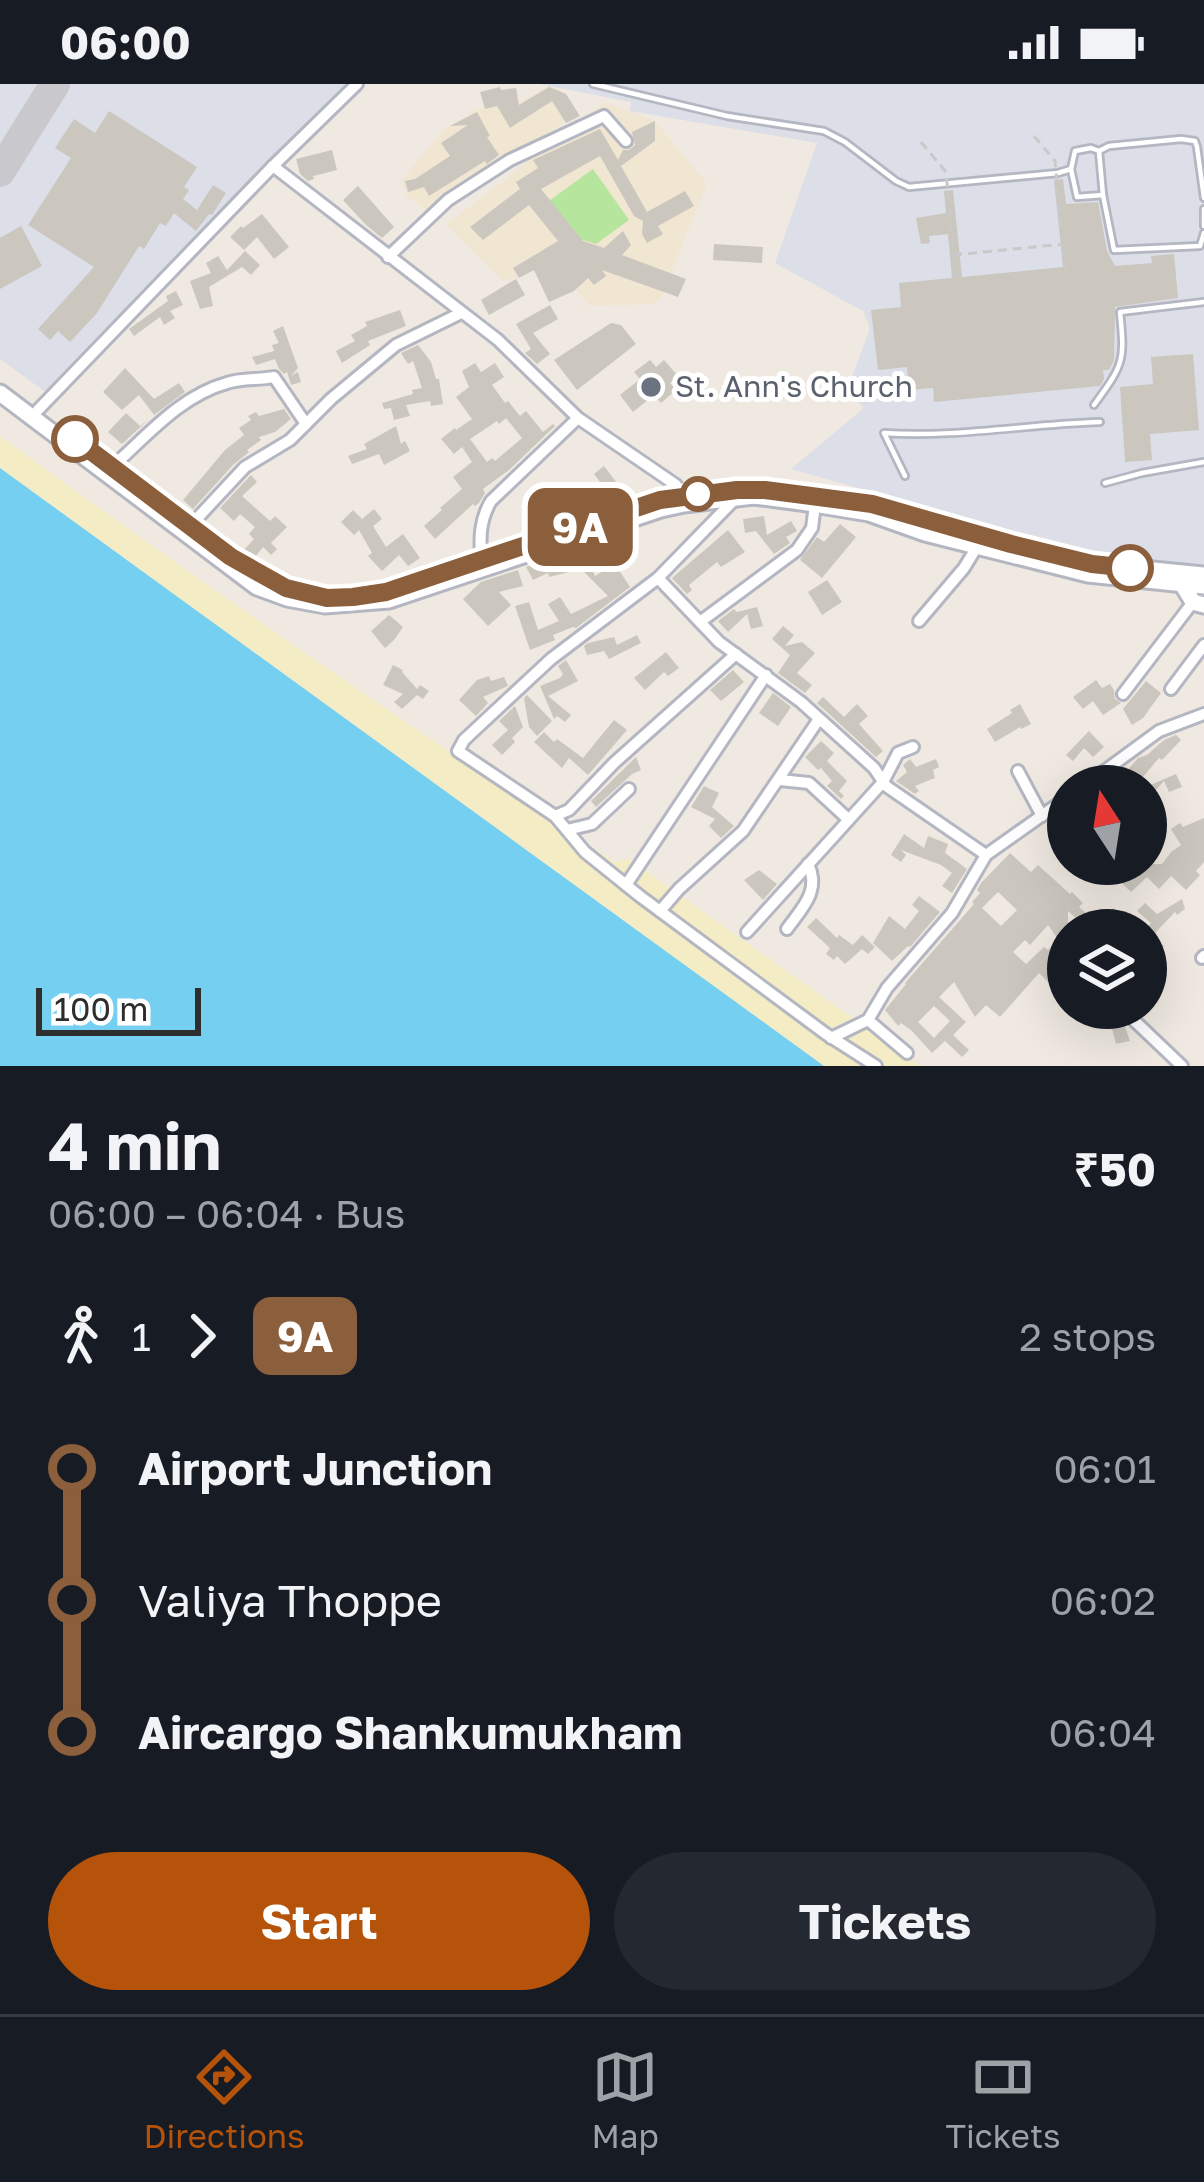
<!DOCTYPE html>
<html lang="en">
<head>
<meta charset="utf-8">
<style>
  body { margin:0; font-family:"Golos Text",sans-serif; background:#242831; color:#f1f3f6; height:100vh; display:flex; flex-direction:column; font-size:45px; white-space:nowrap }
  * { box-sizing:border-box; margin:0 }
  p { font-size:39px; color:#9ea1a6 }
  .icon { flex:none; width:66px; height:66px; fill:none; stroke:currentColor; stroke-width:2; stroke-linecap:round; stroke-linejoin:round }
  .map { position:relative; height:982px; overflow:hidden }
  .details { display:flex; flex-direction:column; background:#171b24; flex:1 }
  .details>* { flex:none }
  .badge { padding:0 24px; border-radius:18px; font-size:42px; line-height:78px }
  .needle { width:78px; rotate:348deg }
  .controls { position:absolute; left:1047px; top:681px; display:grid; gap:24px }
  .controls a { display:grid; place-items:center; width:120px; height:120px; border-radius:50%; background:#171b24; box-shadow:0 12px 48px #0002; font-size:60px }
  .scale { position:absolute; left:36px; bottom:30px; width:165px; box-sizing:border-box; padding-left:12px; border:6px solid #2e2e2e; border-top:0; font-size:33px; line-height:42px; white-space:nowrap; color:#2e2e2e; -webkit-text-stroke:9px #fff; paint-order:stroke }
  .map>.badge { position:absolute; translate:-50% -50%; box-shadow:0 0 0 6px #fff }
  .legs { display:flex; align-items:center; gap:18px; height:132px; padding:0 48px; font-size:39px }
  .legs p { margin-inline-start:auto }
  .head { display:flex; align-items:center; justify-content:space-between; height:204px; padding:0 48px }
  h1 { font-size:66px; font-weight:700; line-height:90px }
  .action { display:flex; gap:24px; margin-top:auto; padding:24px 48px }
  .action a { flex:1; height:138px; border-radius:72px; background:#b45309; color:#fff; font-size:48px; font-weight:700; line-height:138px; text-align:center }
  .action a+a { background:#242831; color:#f1f3f6 }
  ul { padding:0 48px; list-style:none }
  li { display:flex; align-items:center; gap:42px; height:132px; font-size:45px }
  li i { display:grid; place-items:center; width:18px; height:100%; margin:0 15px; background:currentColor }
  li i::after { content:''; width:30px; height:30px; margin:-15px; border:9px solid; border-radius:50%; background:#171b24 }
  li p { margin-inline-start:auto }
  li:first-child i { background:linear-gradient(#0000 50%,currentColor 0) }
  li:last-child i { background:linear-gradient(currentColor 50%,#0000 0) }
  .status { display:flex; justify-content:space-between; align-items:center; height:84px; padding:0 60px; background:#171b24; direction:ltr }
  .status svg { height:33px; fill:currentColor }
  .tabs { display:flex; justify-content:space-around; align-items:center; height:168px; border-top:3px solid #363941; background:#171b24; font-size:33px; color:#9ea1a6 }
  .tabs a { display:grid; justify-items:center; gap:6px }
  .tabs .selected { color:#b45309 }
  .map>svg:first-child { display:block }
  .education { fill:#f0e6d1 }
  .airport { fill:#dcdee8 }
  .green { fill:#b6e59e }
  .sand { fill:#f3ecc5 }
  .water { fill:#75cff0 }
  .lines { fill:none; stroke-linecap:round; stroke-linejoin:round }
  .taxiway { stroke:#c9c8cc; stroke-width:30 }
  .building { fill:#cbc7bf; fill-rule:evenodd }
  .lane-casing { stroke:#b4b7c1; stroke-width:10 }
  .street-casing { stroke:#b4b7c1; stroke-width:16 }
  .secondary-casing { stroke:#b4b7c1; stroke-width:21 }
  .path { stroke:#c9c9c9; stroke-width:3; stroke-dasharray:9 6; stroke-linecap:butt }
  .lane { stroke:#fff; stroke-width:4.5 }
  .street { stroke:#fff; stroke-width:10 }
  .secondary { stroke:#fff; stroke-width:15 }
  .path-bridge { stroke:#c9c9c9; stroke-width:3; stroke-dasharray:9 6; stroke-linecap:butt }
  .line-1-casing { stroke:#fff; stroke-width:27 }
  .line-1 { stroke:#8b5e3c; stroke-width:18 }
  .worship-dot { fill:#6b7280; stroke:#fff; stroke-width:4.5 }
  .stop-1-dot { fill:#fff; stroke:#8b5e3c; stroke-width:6 }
  .labels { text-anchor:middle; stroke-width:10; stroke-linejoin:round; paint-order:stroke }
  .worship-label { font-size:30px; fill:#5b616d; stroke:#fff; text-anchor:start }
</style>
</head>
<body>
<div class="status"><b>06:00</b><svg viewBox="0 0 49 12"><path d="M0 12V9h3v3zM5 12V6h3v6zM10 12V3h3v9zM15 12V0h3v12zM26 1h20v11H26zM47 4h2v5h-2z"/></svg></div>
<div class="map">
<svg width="1204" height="982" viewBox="0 0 1204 982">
  <rect width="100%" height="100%" fill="#efe9e1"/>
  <g class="education">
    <path d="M548 2 563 6 578 30 427 126 406 111 402 96 442 47 476 26 518 19Z"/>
    <path d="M604 18 655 37 707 100 672 185 675 194 655 220 590 222 570 199 547 184 503 197 446 141Z"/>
  </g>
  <g class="airport">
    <path d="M0 0H349L251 96 51 312 0 275Z"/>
    <path d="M539 0H1204V481L1104 473 791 385 864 324 847 306 870 244 863 227 775 179 817 59 630 27 631 18Z"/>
  </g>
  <path class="green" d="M593 85 629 136 596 160 569 152 546 119Z"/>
  <path class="sand" d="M0 352C201 499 407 641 615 778L629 775 920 982H824L0 384Z"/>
  <path class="water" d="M0 384 824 982H0Z"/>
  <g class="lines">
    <path class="taxiway" d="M0 88 55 0"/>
  </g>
  <g class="building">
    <path d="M500 3 501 6 516 4 519 21 549 3 566 10 580 32 566 39 552 17 510 44 497 22 485 25 480 8Z"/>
    <path d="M109 27 197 83 184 103 189 106 183 115 197 126 213 101 226 109 212 131 209 130 196 147 174 129 166 142 160 139 144 165 139 162 97 229 70 258 58 247 50 256 38 245 94 183 28 141 71 74 55 64 74 35 95 49Z"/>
    <path d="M477 28 490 52 487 53 499 71 487 80 485 77 429 112 424 103 408 108 405 97 415 95 450 72 441 59 468 41 450 42Z"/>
    <path d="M655 37V57L621 82 647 128 685 107 694 122 658 142 663 150 647 159 642 150 643 137 634 132 600 72 541 105 583 157 604 164 623 147 631 161 622 171 686 195 678 213 602 186 606 192 594 201 588 194 574 207 549 218 534 186 519 194 513 184 558 157 529 121 483 156 470 143 520 105 516 98 538 84 533 76 600 45 618 76 623 66H629L635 61 632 48Z"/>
    <path d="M332 66 337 86 313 92 314 95 308 97 300 90 296 75Z"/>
    <path d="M1063 95 1066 120 1098 118 1107 167 1115 182 1152 179 1151 172 1174 170 1178 214 1115 223 1114 276 1109 286H1103L1104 295 1100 302 934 318 933 304 909 306 907 283 878 286 871 226 901 223 899 199 952 194 948 150 929 152 930 159 921 160 916 134 946 129 944 107 953 106 962 193 1063 183 1054 96Z"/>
    <path d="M358 102 394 143 382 154 366 141 343 116Z"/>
    <path d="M262 130 289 163 274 175 257 153 244 166 230 153 241 142 243 144Z"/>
    <path d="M21 142 42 182 0 205V154Z"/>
    <path d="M714 160 763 163 762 179 713 176Z"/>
    <path d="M245 167 260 181 251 191 242 183 209 203 213 222 200 225 190 197 211 189 206 179 218 172 227 186Z"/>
    <path d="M516 195 525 211 489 231 481 216Z"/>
    <path d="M176 207 183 221 170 227 175 234 164 241 160 233 134 252 129 245 168 217 166 212Z"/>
    <path d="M550 221 558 235 533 249 550 270 537 280 525 269 531 265 516 240Z"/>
    <path d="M400 226 406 242 368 257 370 261 342 279 336 267 355 257 351 251 367 242 365 238Z"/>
    <path d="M611 239 621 241 636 260 577 306 554 276Z"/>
    <path d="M283 242 298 284 291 292 298 288 301 298 291 301 287 288 284 290 279 285 275 275 256 281 252 273 274 267 272 261 279 259 273 247Z"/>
    <path d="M418 261 431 278 436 295H439L443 320 431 322 430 317 406 321 410 332 394 336 391 324 384 325 382 319 413 310 412 306 422 304 413 277 408 280 401 269Z"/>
    <path d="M1193 270 1199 346 1150 350 1152 376 1125 378 1120 303 1153 300 1151 273Z"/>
    <path d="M650 276 656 283 664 276 678 292 670 299 676 306 661 319 654 311 633 328 620 311 640 295 634 288Z"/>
    <path d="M475 279 481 288 495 279 504 293 492 301 505 319 508 317 520 332 526 327 543 348 553 340 555 342 509 386 483 405 485 409 479 419 475 422 473 420 435 455 424 442 442 426 440 424 462 405 453 393 472 378 462 363 454 370 441 355 455 344 456 346 472 335 456 313 469 303 462 287ZM506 334 522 354 495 377 492 374 487 378 470 355 497 337 499 340Z"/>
    <path d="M125 284 154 315 179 299 185 308 154 331 139 311 122 326 103 308Z"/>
    <path d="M284 325 291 335 275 348 259 353 261 356 247 366 249 368 233 381 193 425 183 416 225 366 244 351 239 344 251 336 248 332 256 328 259 332Z"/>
    <path d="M126 329 140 342 148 336 122 360 108 348Z"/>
    <path d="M396 342 401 360 405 357 410 367 384 381 379 370 352 380 348 372 367 365 364 360Z"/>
    <path d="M604 382 623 407 626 406 632 418 578 439 572 421 586 416 587 422 612 414 594 390Z"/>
    <path d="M251 391 257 398 242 412 270 437 275 432 287 443 271 459 277 465 271 471 263 463 255 473 243 467 254 455 249 450 255 443 240 430 234 437 220 424Z"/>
    <path d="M374 425 382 435 373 442 386 463 403 450 420 474 408 482 399 471 382 487 368 472 372 469 359 446 354 451 341 438 353 426 362 435Z"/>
    <path d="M764 432 767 451 791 437 797 447 786 453 790 459 774 470 756 447 745 449 743 435Z"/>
    <path d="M840 440 856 453 822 494 800 476 817 453 824 458Z"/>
    <path d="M728 446 745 468 721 483 717 478 689 501 692 506 687 510 672 494Z"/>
    <path d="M585 467 595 492 615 480 630 503 576 544 573 543 553 551 555 556 530 566 515 522 529 518 538 546 559 537 548 520 560 513 571 530 608 512 581 485 549 493 548 489 533 496 526 483Z"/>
    <path d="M518 486 523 502 499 508 511 521 488 542 463 515 481 498Z"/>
    <path d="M827 496 842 518 822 531 808 508Z"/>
    <path d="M757 523 763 542 751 545 747 530 728 548 718 537 734 525 737 528Z"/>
    <path d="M389 531 403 543 394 556 385 564 371 547Z"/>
    <path d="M783 542 794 551 785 562 802 558 815 569 797 589 812 601 805 609 778 589 790 571 772 555Z"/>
    <path d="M637 551 641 559 609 575 604 567 587 571 584 562 588 559 614 553 617 561Z"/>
    <path d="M666 568 679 584 668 592 664 588 645 606 634 594Z"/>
    <path d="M566 576 578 597 548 612 571 631 565 638 557 632 554 635 540 602 560 594 563 590 558 582Z"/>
    <path d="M393 581 403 586 402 588 417 605 420 601 429 607 423 615 417 611 402 625 394 618 403 610 383 601Z"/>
    <path d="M733 586 744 598 721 617 710 606Z"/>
    <path d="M489 592 491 597 504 593 508 602 483 613 488 619 476 632 459 616 477 596Z"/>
    <path d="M1096 596 1102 604 1110 600 1114 606 1115 615 1121 619 1103 631 1093 617 1083 625 1073 613Z"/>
    <path d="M1146 597 1161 609 1143 634 1132 641 1123 625Z"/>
    <path d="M773 609 791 623 778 642 759 629Z"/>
    <path d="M527 611 552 637 537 652 529 643 524 614Z"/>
    <path d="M823 613 844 633 857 620 868 632 859 640 883 667 876 673 817 619Z"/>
    <path d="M1020 620 1031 640 1021 645 1020 643 995 658 987 645 1012 629 1010 626Z"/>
    <path d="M515 622 523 643 512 654 515 658 502 671 492 661 508 646 499 637Z"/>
    <path d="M614 636 627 646 588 691 569 674 562 684 534 658 544 648 554 658 557 655 583 674Z"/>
    <path d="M1089 647 1104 663 1093 673 1084 664 1073 677 1066 671Z"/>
    <path d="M1176 651 1181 656 1162 676 1159 674 1137 700 1125 689 1138 674 1147 671 1164 656Z"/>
    <path d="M821 657 834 669 827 677 847 697 839 707 844 712 841 715 827 702 832 697 821 684 818 686 805 673Z"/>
    <path d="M636 673 641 686 632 690 596 723 591 717Z"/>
    <path d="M910 675 916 683 936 675 939 683 933 686 935 694 915 702 919 707 915 710 896 697 907 688 903 681Z"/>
    <path d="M1176 690 1182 703 1169 708 1164 697 1147 716 1160 728 1146 742V703Z"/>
    <path d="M704 702 719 709 712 723 734 742 721 754 709 742 715 735 691 723Z"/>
    <path d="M1204 734V778L1196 787 1200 791 1186 806 1171 792 1159 805 1147 793 1131 808 1102 780H1162L1171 768 1181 761 1171 745 1180 739 1183 743Z"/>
    <path d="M904 750 924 764 928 752 948 760 945 769 967 785 952 809 942 802 952 789 941 781 901 766 906 771 901 778 891 771Z"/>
    <path d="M1010 769 1031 788 1038 781 1070 810 1072 808 1083 819 1079 823 1092 834 1114 824 1119 836 1105 843 1102 837 1094 846H1089L1068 827V860L1054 875 1068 889V896L1057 907 1039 889 1000 933 986 921 975 933 954 898 939 913 966 938 953 951 969 966 962 973 945 957 932 969 912 947 901 939 898 942 885 926 906 900 905 899 974 820 972 818 980 809 977 806 981 799ZM998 808 1017 826 1001 842 982 824ZM1048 841 1058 855 1048 866 1044 863 1026 880 1013 868 1025 856 1030 861ZM934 922 950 937 934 954 918 938Z"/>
    <path d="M759 786 777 800 763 816 744 796Z"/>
    <path d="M919 812 940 828 910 863 908 862 892 877 873 859 889 832 905 845 919 827 912 821Z"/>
    <path d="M1182 815 1185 825 1177 831 1175 828 1157 847 1154 853 1164 862 1146 880V844L1151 839 1137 827 1145 819 1157 830Z"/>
    <path d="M816 834 837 854 839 851 853 861 862 851 875 863 868 870 862 865 845 880 837 872 834 876 826 870 830 864 807 843Z"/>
    <path d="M1100 924H1111L1124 940 1130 957 1116 960 1112 945 1109 946Z"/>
  </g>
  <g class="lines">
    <g class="lane-casing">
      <g id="lane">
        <path d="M593 0 727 32 824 47 845 58 896 97 909 103 1058 89 1071 85"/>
        <path d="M1099 67 1103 111 1114 166 1200 162 1204 149"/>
        <path d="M1103 111 1077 113 1071 85 1075 67 1091 64 1099 67 1109 62 1181 55 1195 57 1197 63 1204 114"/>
        <path d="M1204 125V142"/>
        <path d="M1094 321C1124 280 1125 277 1120 228L1204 218"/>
        <path d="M905 392 884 349C954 354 1029 340 1100 338"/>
        <path d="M1105 399 1142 389 1204 378"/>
      </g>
    </g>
    <g class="street-casing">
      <g id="street">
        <path d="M273 82 498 256 578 334 676 401 684 420"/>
        <path d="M388 173 448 116 510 76 604 32 626 57"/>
        <path d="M38 326 273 82 357 0"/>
        <path d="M112 383C147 352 180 312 227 299 241 294 258 296 274 293L306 340"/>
        <path d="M734 416 658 494 551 575 464 656 458 667 555 732 585 768 641 813 826 950 876 982"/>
        <path d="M190 442 245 383 290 356 331 315 396 261 461 229"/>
        <path d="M481 478C480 455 479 437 491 417L578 334"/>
        <path d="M658 494 719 558 801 618 874 684 886 702 986 771"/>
        <path d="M919 537 964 484 978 461"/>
        <path d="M700 538 797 466 812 444 815 421"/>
        <path d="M1171 605 1204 561"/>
        <path d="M1123 610 1193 518"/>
        <path d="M1018 687 1042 732"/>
        <path d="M780 696 809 699 848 735"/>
        <path d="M1084 702 1159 647 1204 630"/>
        <path d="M555 732 569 726 614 679 736 570"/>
        <path d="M567 746 592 740 629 705"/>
        <path d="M626 801 766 591"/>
        <path d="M660 827 679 805 743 747 819 635"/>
        <path d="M787 845C802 824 821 807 808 780"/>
        <path d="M747 848 883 698 898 669 913 663"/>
        <path d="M1202 874 1204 872"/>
        <path d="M1121 924 1182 982"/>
        <path d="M868 936 907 969"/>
        <path d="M831 954 868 936 887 904 952 829 986 771 1068 713"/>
      </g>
    </g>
    <g class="secondary-casing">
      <g id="secondary">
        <path d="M0 309 257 503 287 514 325 521 389 516 661 425 684 420 754 412 808 419 869 429 925 449 1088 490 1204 502"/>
        <path d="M877 422 987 453"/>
        <path d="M1010 460 1092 480 1204 491"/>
        <path d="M232 474 290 505"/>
        <path d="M1182 494V500L1193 518 1204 521"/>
      </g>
    </g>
    <path class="path" d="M953 171 1064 160"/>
    <use href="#lane" class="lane"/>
    <use href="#street" class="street"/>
    <use href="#secondary" class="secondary"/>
    <g class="path-bridge">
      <path d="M1034 52 1055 77 1065 186"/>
      <path d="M921 58 946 88 956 195"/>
    </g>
  </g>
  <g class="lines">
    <g class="line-1-casing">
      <path id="line-1" d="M75 355 231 473 286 504 327 514 353 513 386 508 660 416 737 406H765L872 420 1011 460 1092 480 1130 484"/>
    </g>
    <use href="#line-1" class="line-1"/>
  </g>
  <circle class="worship-dot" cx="651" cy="303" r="12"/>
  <g class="stop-1-dot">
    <circle cx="75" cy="355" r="21"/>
    <circle cx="698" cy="410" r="15"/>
    <circle cx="1130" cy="484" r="21"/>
  </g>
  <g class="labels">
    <g class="worship-label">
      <text x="675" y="313">St. Ann's Church</text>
    </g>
  </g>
</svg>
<div class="controls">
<a><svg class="needle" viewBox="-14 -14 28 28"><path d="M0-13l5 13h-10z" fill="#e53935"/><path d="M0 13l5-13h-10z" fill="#9ea1a6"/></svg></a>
<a><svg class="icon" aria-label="layers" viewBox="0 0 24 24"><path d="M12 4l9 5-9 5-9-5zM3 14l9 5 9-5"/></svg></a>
</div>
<div class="scale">100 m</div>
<b class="badge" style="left:580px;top:443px;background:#8b5e3c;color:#fff">9A</b>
</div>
<section class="details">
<div class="head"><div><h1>4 min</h1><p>06:00 – 06:04 · Bus</p></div><b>₹50</b></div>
<div class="legs"><svg class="icon" aria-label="walk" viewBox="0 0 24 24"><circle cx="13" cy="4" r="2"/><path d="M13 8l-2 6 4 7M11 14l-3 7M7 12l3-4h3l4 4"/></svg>1<svg class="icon" aria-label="forward" viewBox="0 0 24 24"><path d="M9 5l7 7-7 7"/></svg><b class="badge" style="background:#8b5e3c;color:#fff">9A</b><p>2 stops</p></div>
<ul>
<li><i style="color:#8b5e3c"></i><b>Airport Junction</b><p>06:01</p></li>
<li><i style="color:#8b5e3c"></i><span>Valiya Thoppe</span><p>06:02</p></li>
<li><i style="color:#8b5e3c"></i><b>Aircargo Shankumukham</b><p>06:04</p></li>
</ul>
<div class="action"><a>Start</a><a>Tickets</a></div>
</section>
<nav class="tabs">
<a class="selected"><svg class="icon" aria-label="directions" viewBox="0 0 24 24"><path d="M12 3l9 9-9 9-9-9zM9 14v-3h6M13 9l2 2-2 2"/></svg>Directions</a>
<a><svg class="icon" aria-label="map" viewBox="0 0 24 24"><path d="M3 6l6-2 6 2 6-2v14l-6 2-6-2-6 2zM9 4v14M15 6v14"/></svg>Map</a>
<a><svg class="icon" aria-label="tickets" viewBox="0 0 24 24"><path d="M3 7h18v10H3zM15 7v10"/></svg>Tickets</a>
</nav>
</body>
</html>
